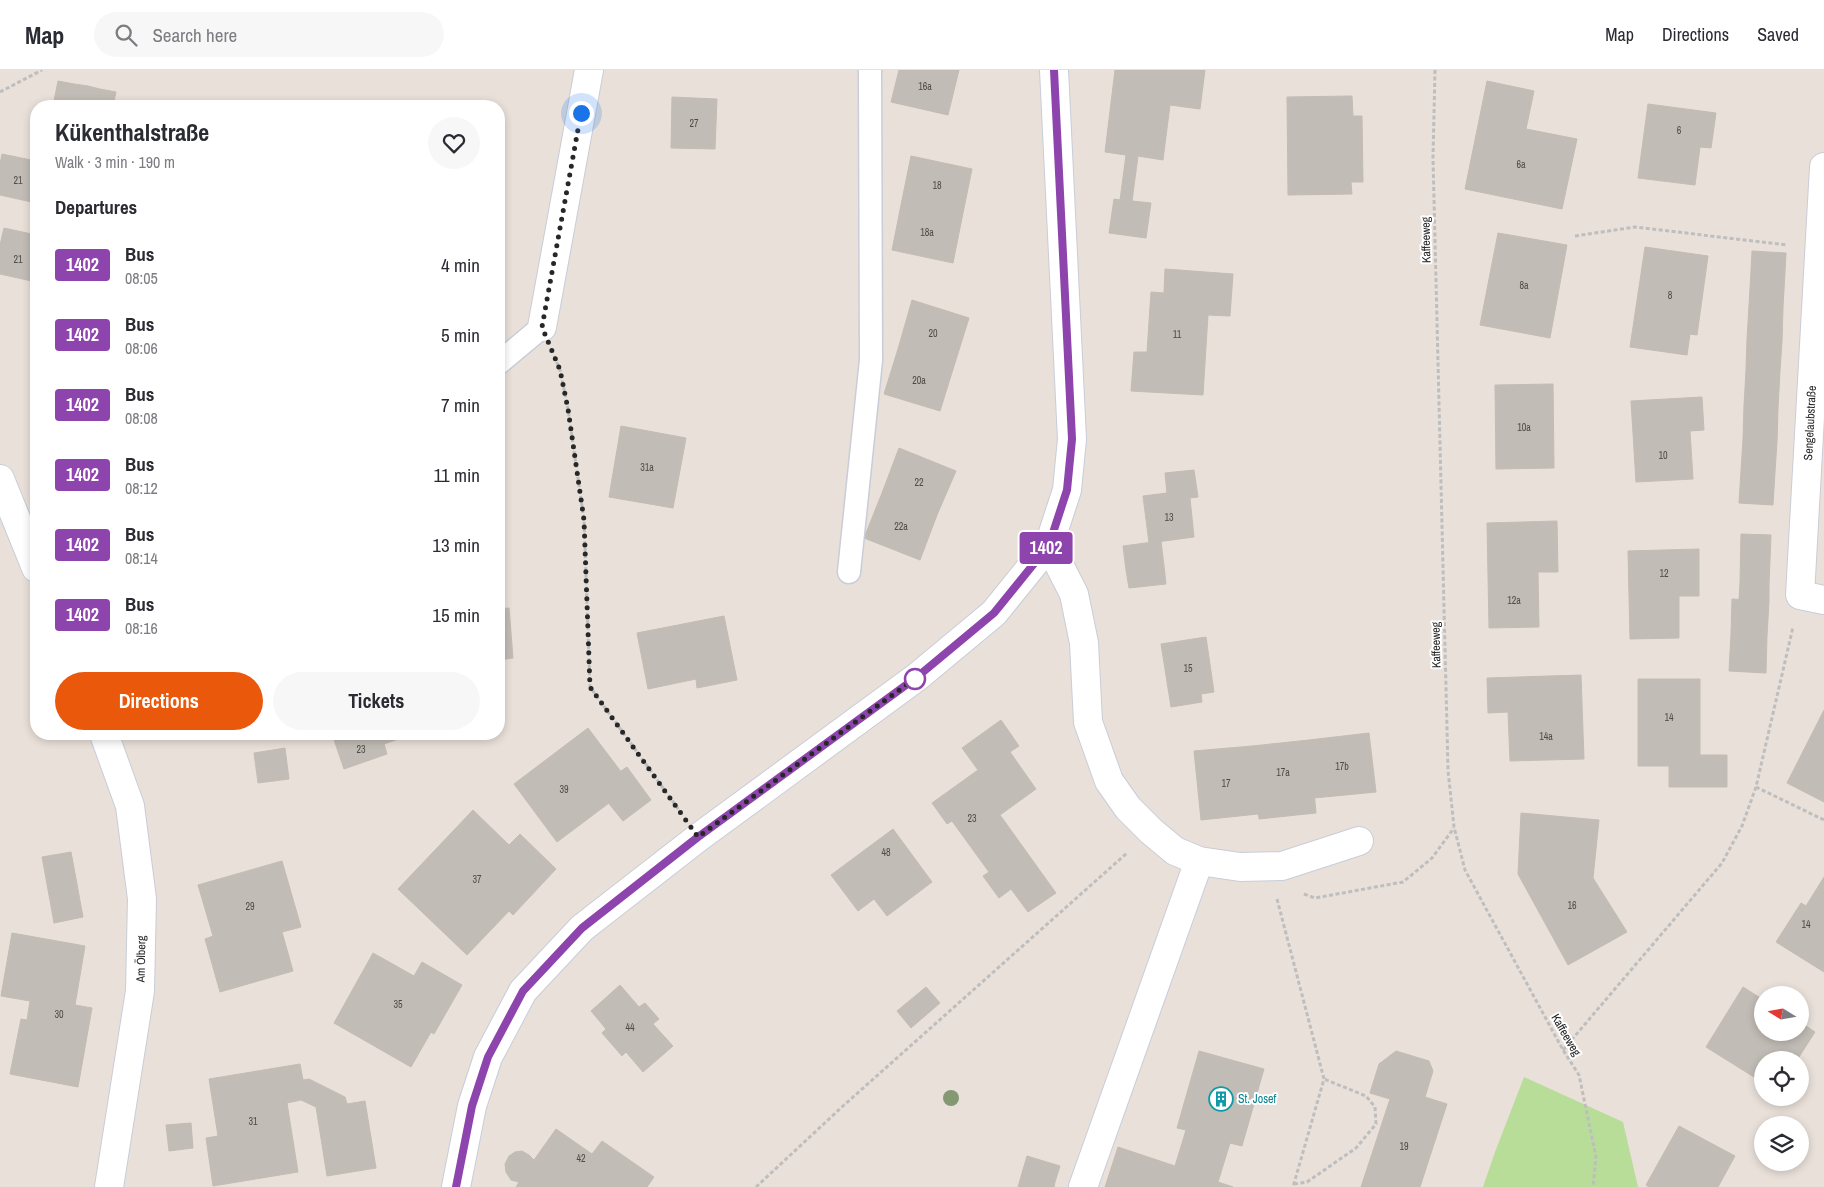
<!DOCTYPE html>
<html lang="en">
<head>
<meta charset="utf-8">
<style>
  body { margin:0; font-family:"Archivo Narrow",sans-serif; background:#f7f7f7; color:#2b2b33; height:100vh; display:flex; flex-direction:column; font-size:19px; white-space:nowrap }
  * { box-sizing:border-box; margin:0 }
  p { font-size:16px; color:#7c7c81 }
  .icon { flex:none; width:28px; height:28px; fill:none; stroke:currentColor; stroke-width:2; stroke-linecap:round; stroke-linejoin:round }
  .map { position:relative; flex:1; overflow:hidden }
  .sheet { position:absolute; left:30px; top:30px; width:475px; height:640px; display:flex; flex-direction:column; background:#fff; border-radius:20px; box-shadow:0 2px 8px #0003 }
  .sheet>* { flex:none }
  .badge { padding:0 10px; border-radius:4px; font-size:18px; line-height:32px }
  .needle { width:32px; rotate:281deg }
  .controls { position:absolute; left:1754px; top:916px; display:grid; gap:10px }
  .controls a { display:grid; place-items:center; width:55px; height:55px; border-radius:50%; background:#fff; box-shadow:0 2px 8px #0003; font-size:25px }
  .you { position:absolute; width:25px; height:25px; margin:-12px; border:4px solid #fff; border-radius:50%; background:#1a73e8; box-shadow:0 0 0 8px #1a73e833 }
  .map>.badge { position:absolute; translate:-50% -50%; box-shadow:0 0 0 2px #fff }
  h2 { padding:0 25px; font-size:19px; line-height:45px }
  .round { display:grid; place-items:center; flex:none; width:52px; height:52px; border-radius:26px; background:#f7f7f7 }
  .headline { display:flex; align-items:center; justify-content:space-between; height:85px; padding:0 25px }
  h1 { font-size:24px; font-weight:700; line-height:38px }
  .action { display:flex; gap:10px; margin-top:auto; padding:10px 25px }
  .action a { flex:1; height:58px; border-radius:30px; background:#ea580c; color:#fff; font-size:20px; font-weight:700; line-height:58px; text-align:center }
  .action a+a { background:#f7f7f7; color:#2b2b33 }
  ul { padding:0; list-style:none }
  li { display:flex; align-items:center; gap:15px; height:70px; padding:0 25px }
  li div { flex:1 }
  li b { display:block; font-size:19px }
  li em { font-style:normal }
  li .badge { min-width:55px; font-weight:700; text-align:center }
  header { display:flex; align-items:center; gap:30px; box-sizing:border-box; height:70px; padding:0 25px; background:#fff; border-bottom:1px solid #e1e1e2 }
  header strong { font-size:24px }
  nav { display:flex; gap:28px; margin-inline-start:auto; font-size:18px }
  .search { width:350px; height:45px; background:#f7f7f7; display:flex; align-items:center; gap:12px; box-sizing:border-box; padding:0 18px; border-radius:28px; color:#7c7c81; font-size:19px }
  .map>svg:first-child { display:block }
  .green { fill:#b7dd98 }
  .building { fill:#c1bcb5; stroke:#c4bcb3 }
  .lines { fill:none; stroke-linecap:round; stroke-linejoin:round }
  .lane-casing { stroke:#c8cdd8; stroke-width:25 }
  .street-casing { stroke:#c8cdd8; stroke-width:30 }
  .path { stroke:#bebebe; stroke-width:3; stroke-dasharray:4 2.5; stroke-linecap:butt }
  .lane { stroke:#fff; stroke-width:22 }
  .street { stroke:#fff; stroke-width:28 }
  .tree { fill:#849872 }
  .line-casing { stroke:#fff; stroke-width:11 }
  .line { stroke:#8e44ad; stroke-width:8 }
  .walk { stroke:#272727; stroke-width:5; stroke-dasharray:0 9 }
  .stop-dot { fill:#fff; stroke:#8e44ad; stroke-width:2.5 }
  .labels { text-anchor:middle; stroke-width:4; stroke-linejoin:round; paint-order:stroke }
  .number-label { font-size:10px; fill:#4e4c4a }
  .street-label { font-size:12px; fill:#272727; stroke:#fff }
  .culture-label { font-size:12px; fill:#0d838f; stroke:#fff; text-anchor:start }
</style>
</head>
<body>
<header>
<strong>Map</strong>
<div class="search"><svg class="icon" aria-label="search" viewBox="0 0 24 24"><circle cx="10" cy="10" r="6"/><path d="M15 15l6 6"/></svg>Search here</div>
<nav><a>Map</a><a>Directions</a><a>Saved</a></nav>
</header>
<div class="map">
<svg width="1824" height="1117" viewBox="0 0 1824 1117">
  <rect width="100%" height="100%" fill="#e9e0d9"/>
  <path class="green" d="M1524 1007 1623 1052 1638 1117H1483L1495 1082Z"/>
  <g class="building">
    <path d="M899 0H959L948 45 891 32Z"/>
    <path d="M1115 0H1205L1200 39 1170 35 1163 90 1138 86 1132 131 1151 133 1146 168 1109 163 1114 129 1120 130 1126 85 1105 82Z"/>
    <path d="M58 11 74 14 69 36H53Z"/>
    <path d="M1487 11 1534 21 1526 59 1577 69 1562 139 1465 119Z"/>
    <path d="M74 14 88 16 84 36H69Z"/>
    <path d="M88 16 100 19 97 36H84Z"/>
    <path d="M100 19 116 22 113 36H97Z"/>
    <path d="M1352 26 1353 46H1362L1363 112H1351L1352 124 1288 125 1287 27Z"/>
    <path d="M672 27 717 29 715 79 671 78Z"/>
    <path d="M1648 34 1716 43 1711 78 1700 77 1695 115 1638 108Z"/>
    <path d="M2 84 36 91V133L0 125V94Z"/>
    <path d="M911 86 972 99 963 143 902 130Z"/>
    <path d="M902 130 963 143 953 193 892 180Z"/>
    <path d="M4 158 36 165V163V212L0 204V175Z"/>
    <path d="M1498 163 1567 175 1550 268 1480 255Z"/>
    <path d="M1645 177 1708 186 1697 265 1690 264 1687 285 1630 277Z"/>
    <path d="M1752 181 1786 183 1785 202 1751 201Z"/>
    <path d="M1165 199 1233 204 1230 246 1208 245 1203 325 1131 321 1134 282H1147L1151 222 1164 223Z"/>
    <path d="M1751 201 1785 202 1784 219 1750 218Z"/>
    <path d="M1750 218 1784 219 1783 237 1749 236Z"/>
    <path d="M912 230 969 248 954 296 898 279Z"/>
    <path d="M1749 236 1783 237 1782 271 1747 269Z"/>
    <path d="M1747 269 1782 271 1780 301 1746 299Z"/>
    <path d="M898 279 954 296 940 341 884 324Z"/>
    <path d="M1746 299 1780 301 1779 320 1745 318Z"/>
    <path d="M1553 314 1554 398 1496 399 1495 315Z"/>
    <path d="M1745 318 1779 320 1778 338 1744 336Z"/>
    <path d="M1702 327 1704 360 1690 361 1693 409 1636 412 1631 331Z"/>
    <path d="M1744 336 1778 338 1777 371 1743 369Z"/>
    <path d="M621 356 686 368 673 438 609 427Z"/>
    <path d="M1743 369 1777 371 1775 402 1741 401Z"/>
    <path d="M899 378 956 401 937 445 882 423Z"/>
    <path d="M1194 400 1198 427 1190 428 1194 467 1149 473 1143 426 1167 423 1165 403Z"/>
    <path d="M1741 401 1775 402 1773 435 1739 433Z"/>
    <path d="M882 423 937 445 920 490 864 468Z"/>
    <path d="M1557 451 1558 502H1538L1539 557 1489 558 1487 453Z"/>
    <path d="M1741 464 1771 465 1769 515 1740 513Z"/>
    <path d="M1161 471 1164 496 1126 500 1123 476Z"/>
    <path d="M1699 479V526H1679V568L1630 569 1628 481Z"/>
    <path d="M1164 496 1166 514 1129 518 1126 500Z"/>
    <path d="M1740 513 1769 515V531L1739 530Z"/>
    <path d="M1732 529 1769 531 1767 566 1731 564Z"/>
    <path d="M509 538 513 588 499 590V539Z"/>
    <path d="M724 546 737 610 697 618 696 609 648 619 637 563Z"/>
    <path d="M1731 564 1767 566 1766 603 1729 601Z"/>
    <path d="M1206 567 1214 622 1201 624 1202 632 1171 637 1161 574Z"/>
    <path d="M1581 605 1584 689 1510 691 1508 642 1488 643 1487 608Z"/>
    <path d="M1638 609H1700V685H1727V717H1669V696H1638Z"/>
    <path d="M1824 640V732L1787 713Z"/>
    <path d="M1001 650 1019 676 1010 682 1036 719 1000 745 1056 823 1028 842 1011 819 999 828 983 806 989 802 952 751 947 754 932 733 978 700 962 678Z"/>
    <path d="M588 658 625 707 602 725 609 733 557 772 514 714Z"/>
    <path d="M1369 663 1376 722 1314 728 1309 670Z"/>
    <path d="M332 664H413L384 674 387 684 344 699Z"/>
    <path d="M1309 670 1316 743 1259 749 1252 676Z"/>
    <path d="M1252 676 1258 744 1201 750 1194 681Z"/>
    <path d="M285 678 289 709 258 713 254 683Z"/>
    <path d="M627 697 651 730 623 751 602 725 625 707 621 701Z"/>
    <path d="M473 740 509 775 520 764 556 799 513 845 509 841 467 885 398 819Z"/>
    <path d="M1521 743 1599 750 1593 808 1627 862 1568 895 1518 804Z"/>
    <path d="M893 759 932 812 887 846 874 829 858 841 831 805Z"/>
    <path d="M71 782 74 798 45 803 42 787Z"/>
    <path d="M282 791 301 857 282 862 293 901 220 922 205 869 213 866 198 815Z"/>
    <path d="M74 798 77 814 48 820 45 803Z"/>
    <path d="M1824 807V902L1776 872 1801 833 1806 836Z"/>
    <path d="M77 814 80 831 51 836 48 820Z"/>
    <path d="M80 831 83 847 54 853 51 836Z"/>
    <path d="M12 863 85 876 75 935 92 938 78 1017 10 1004 21 949 27 950 30 931 1 926Z"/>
    <path d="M373 883 414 906 422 892 462 915 434 964 431 962 411 997 334 953Z"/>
    <path d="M620 915 639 937 645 933 659 949 653 954 673 976 643 1002 626 982 622 986 602 963 606 959 591 941Z"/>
    <path d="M926 917 940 933 911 958 897 941Z"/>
    <path d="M1743 917 1762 929V962H1800V952L1815 962 1797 990H1762V1012L1706 977Z"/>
    <path d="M1199 981 1264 999 1242 1076 1230 1073 1218 1112 1233 1117H1105L1118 1077 1175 1096 1186 1060 1177 1058Z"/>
    <path d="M1396 981 1429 991 1433 1001 1425 1027 1447 1034 1420 1117H1361L1390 1029 1370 1023 1379 994Z"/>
    <path d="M300 994 303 1010 309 1009 345 1027 347 1034 365 1031 376 1098 327 1106 316 1037 301 1030 287 1033 298 1102 213 1116 206 1068 218 1066 209 1009Z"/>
    <path d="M191 1053 193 1078 169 1081 166 1055Z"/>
    <path d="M1679 1056 1735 1086 1718 1117H1649L1646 1115Z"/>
    <path d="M556 1059 592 1084 602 1071 654 1107 647 1117H516L519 1112 511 1110 506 1102 505 1094 509 1086 515 1082 522 1081 529 1085 534 1090Z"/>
    <path d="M1027 1086 1060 1096 1055 1112 1022 1103Z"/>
    <path d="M1022 1103 1055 1112 1054 1117H1018Z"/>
  </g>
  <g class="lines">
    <g class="lane-casing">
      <g id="lane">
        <path d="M499 293 542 257"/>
        <path d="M849 502 871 290 870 0"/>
      </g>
    </g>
    <g class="street-casing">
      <g id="street">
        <path d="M1824 97 1800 525 1824 530"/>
        <path d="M542 257 589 0"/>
        <path d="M0 409 36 498"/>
        <path d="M1049 475 1074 524 1084 573 1088 652 1109 711 1128 738 1151 761 1175 781 1199 791 1240 797 1282 796 1359 771"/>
        <path d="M104 664 130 736 142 829 140 921 109 1117"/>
        <path d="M456 1117 472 1036 488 987 523 921 582 858 699 767 917 607 994 543 1049 475 1067 420 1072 369 1054 0"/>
        <path d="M1083 1117 1199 791"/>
      </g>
    </g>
    <g class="path">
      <path d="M1435 0 1433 88 1448 700 1454 757 1465 800 1563 980 1579 1005 1596 1087 1593 1117"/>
      <path d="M0 22 42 0"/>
      <path d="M1575 166 1635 157 1787 175"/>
      <path d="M554 286 560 300 568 339 584 450 590 617 679 740"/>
      <path d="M1756 717 1824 750"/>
      <path d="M1304 824 1315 828 1403 812 1432 788 1454 758"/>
      <path d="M1277 829 1324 1009 1293 1117"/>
      <path d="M1563 980 1722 793 1742 756 1756 717 1793 557"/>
      <path d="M1294 1114 1307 1112 1356 1078 1376 1054 1375 1037 1366 1026 1324 1009"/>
      <path d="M756 1117 843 1036 1127 783"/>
    </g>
    <use href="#lane" class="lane"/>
    <use href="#street" class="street"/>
  </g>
  <circle class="tree" cx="951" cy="1028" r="8"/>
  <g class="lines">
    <g class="line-casing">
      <path id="line" d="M456 1117 472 1036 488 987 523 921 582 858 698 767 917 607 994 543 1049 475 1067 420 1072 369 1054 0"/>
    </g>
    <use href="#line" class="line"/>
    <path class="walk" d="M581 43 542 257 560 300 568 339 584 450 590 617 698 767 917 607 915 609"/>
  </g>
  <defs>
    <g id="building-ring" transform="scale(1.25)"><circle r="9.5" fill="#fff" stroke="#0f9aa8" stroke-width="1.5"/><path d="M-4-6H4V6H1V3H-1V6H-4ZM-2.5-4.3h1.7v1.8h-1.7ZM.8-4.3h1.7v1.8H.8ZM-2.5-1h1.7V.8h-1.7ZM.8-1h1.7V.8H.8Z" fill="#0f9aa8"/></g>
  </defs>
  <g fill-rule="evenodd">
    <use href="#building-ring" x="1221" y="1029"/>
  </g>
  <circle class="stop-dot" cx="915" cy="609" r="10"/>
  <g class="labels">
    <g class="number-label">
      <text x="925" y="20">16a</text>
      <text x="694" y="57">27</text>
      <text x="1679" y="64">6</text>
      <text x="1521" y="98">6a</text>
      <text x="18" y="114">21</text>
      <text x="937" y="119">18</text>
      <text x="927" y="166">18a</text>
      <text x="18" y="193">21</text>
      <text x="1524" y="219">8a</text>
      <text x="1670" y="229">8</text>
      <text x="933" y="267">20</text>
      <text x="1177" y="268">11</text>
      <text x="919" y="314">20a</text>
      <text x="1524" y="361">10a</text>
      <text x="1663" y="389">10</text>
      <text x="647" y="401">31a</text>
      <text x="919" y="416">22</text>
      <text x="1169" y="451">13</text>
      <text x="901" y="460">22a</text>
      <text x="1664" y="507">12</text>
      <text x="1514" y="534">12a</text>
      <text x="1188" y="602">15</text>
      <text x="1669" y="651">14</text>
      <text x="1546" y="670">14a</text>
      <text x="361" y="683">23</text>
      <text x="1342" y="700">17b</text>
      <text x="1283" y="706">17a</text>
      <text x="1226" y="717">17</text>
      <text x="564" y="723">39</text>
      <text x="972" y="752">23</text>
      <text x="886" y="786">48</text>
      <text x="477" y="813">37</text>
      <text x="1572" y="839">16</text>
      <text x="250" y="840">29</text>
      <text x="1806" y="858">14</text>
      <text x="398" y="938">35</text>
      <text x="59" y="948">30</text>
      <text x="630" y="961">44</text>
      <text x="253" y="1055">31</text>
      <text x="1404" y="1080">19</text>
      <text x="581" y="1092">42</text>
    </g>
    <g class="street-label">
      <text transform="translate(1426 170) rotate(-91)" y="4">Kaffeeweg</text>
      <text transform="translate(1810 353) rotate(-87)" y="4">Sengelaubstraße</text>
      <text transform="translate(1436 575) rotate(-91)" y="4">Kaffeeweg</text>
      <text transform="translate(141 889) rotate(-89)" y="4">Am Ölberg</text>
      <text transform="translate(1566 965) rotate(60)" y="4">Kaffeeweg</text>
    </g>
    <g class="culture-label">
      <text x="1238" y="1033">St. Josef</text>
    </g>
  </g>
</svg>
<div class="controls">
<a><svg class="needle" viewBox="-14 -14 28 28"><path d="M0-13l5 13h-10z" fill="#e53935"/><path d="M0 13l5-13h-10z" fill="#7c7c81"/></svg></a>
<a><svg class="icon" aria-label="locate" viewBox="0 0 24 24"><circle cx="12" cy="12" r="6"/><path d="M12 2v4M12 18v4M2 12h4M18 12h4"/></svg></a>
<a><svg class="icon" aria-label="layers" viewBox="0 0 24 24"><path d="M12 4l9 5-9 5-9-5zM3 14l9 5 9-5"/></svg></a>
</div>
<div class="you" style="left:581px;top:43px"></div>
<b class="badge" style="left:1046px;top:478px;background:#8e44ad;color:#fff">1402</b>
<section class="sheet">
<div class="headline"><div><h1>Kükenthalstraße</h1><p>Walk · 3 min · 190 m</p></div><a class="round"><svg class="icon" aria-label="heart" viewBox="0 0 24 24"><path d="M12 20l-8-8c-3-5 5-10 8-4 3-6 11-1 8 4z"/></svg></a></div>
<h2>Departures</h2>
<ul>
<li><span class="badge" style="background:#8e44ad;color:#fff">1402</span><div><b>Bus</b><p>08:05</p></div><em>4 min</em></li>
<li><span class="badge" style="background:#8e44ad;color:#fff">1402</span><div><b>Bus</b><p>08:06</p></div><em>5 min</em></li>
<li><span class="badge" style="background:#8e44ad;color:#fff">1402</span><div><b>Bus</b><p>08:08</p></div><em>7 min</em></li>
<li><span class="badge" style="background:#8e44ad;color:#fff">1402</span><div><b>Bus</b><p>08:12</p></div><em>11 min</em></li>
<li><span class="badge" style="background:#8e44ad;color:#fff">1402</span><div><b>Bus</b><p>08:14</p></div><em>13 min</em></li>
<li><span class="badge" style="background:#8e44ad;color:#fff">1402</span><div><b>Bus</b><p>08:16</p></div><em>15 min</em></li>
</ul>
<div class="action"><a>Directions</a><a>Tickets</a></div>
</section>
</div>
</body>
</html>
